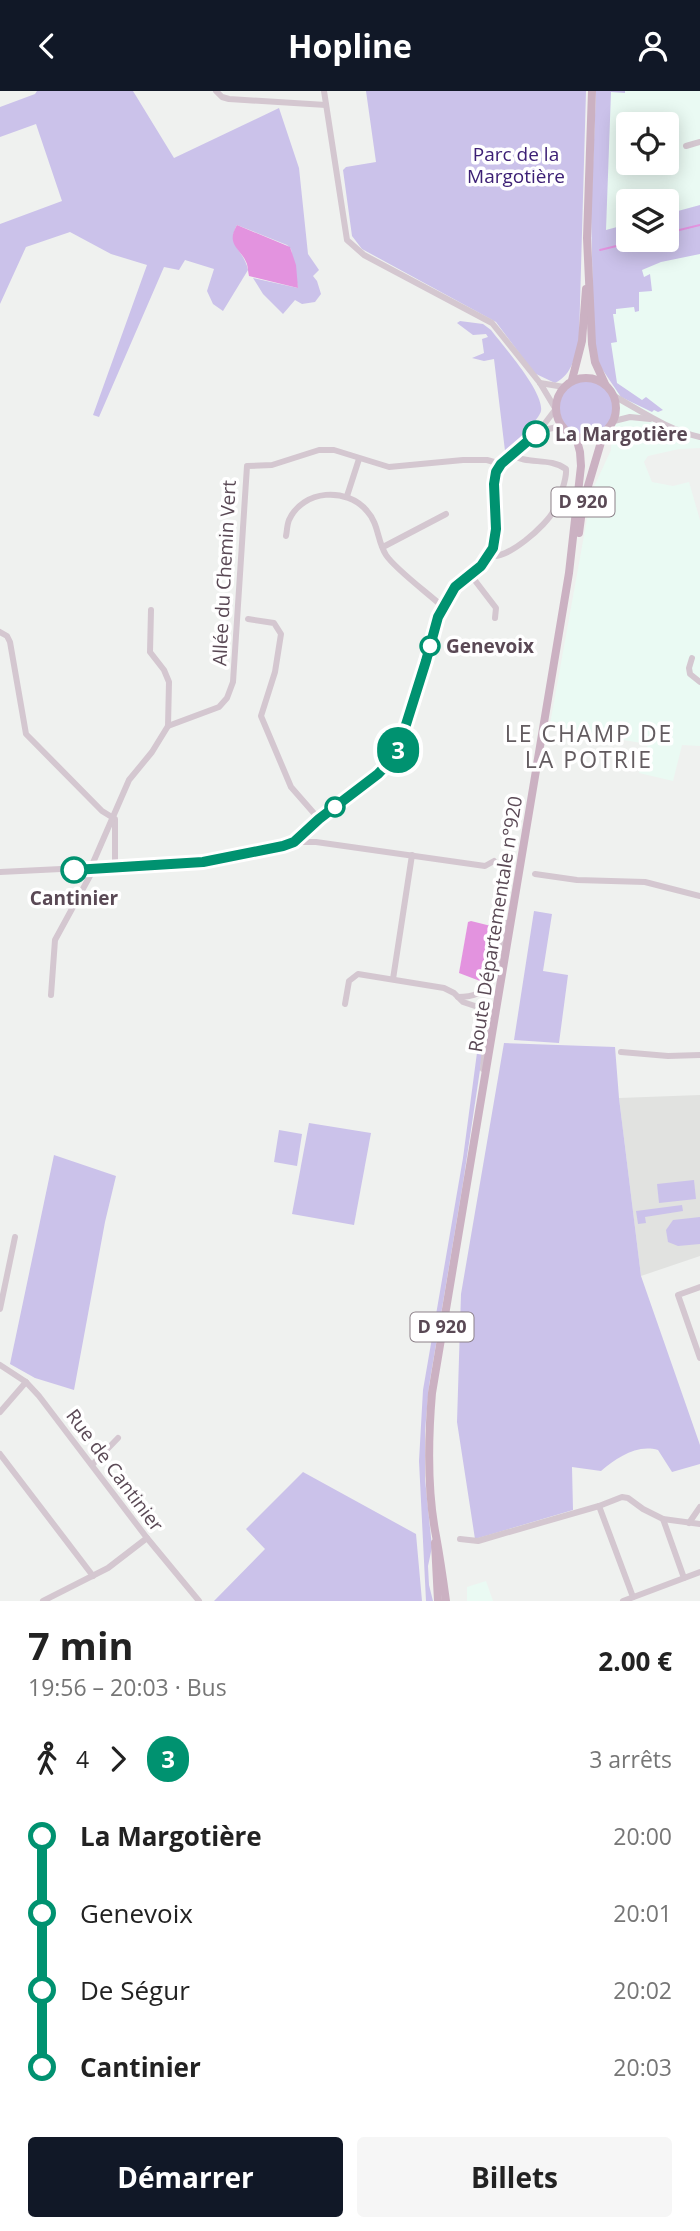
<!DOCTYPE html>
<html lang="fr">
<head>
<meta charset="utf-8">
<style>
  body { margin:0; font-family:"Open Sans",sans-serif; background:#f6f6f6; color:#222; height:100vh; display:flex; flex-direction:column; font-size:26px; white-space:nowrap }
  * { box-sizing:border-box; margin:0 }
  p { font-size:23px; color:#767676 }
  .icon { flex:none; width:38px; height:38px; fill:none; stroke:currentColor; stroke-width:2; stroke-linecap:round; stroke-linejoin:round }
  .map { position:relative; height:1510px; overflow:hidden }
  .details { display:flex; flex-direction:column; background:#fff; flex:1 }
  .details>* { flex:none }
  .badge { padding:0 14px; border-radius:23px; font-size:24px; line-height:46px }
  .controls { position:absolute; left:616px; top:21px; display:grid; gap:14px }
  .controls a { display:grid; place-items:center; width:63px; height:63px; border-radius:7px; background:#fff; box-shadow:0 4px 18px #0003; font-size:35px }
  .map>.badge { position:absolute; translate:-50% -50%; box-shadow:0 0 0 4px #fff }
  .legs { display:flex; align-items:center; gap:10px; height:77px; padding:0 28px; font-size:23px }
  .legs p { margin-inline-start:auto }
  .summary { display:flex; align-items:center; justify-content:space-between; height:119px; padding:0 28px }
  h1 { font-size:38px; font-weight:700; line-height:52px }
  .button { display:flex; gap:14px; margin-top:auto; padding:14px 28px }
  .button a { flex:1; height:80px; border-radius:7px; background:#111827; color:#fff; font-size:28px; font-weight:700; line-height:80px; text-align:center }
  .button a+a { background:#f6f6f6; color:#222 }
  ul { padding:0 28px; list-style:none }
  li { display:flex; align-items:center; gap:24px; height:77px; font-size:26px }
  li i { display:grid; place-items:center; width:10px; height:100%; margin:0 9px; background:currentColor }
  li i::after { content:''; width:18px; height:18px; margin:-9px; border:5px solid; border-radius:50%; background:#fff }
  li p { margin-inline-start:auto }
  li:first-child i { background:linear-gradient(#0000 50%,currentColor 0) }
  li:last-child i { background:linear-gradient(currentColor 50%,#0000 0) }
  header { display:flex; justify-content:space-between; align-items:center; height:91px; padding:0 28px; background:#111827; color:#fff; font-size:32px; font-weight:700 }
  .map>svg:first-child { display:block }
  .commercial { fill:#eafaf3; fill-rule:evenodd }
  .education { fill:#e1e2e0 }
  .green { fill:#cbc2ea }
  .water { fill:#e393df }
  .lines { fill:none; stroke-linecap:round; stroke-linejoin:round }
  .stream { stroke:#e393df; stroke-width:2 }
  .minor { stroke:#d4c7d0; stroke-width:6 }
  .major { stroke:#cbb1c2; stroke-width:8 }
  .line-1-casing { stroke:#fff; stroke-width:16 }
  .line-1 { stroke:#009270; stroke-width:10 }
  .stop-1-dot { fill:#fff; stroke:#009270; stroke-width:3.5 }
  .labels { text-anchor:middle; stroke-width:7; stroke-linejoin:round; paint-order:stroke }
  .shield { fill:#fff; stroke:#8c8088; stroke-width:2 }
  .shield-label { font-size:18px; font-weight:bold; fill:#5a4955 }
  .park-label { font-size:19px; fill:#3d2075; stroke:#fff }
  .stop-label { font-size:19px; font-weight:bold; fill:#5a4955; stroke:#fff; text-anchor:start }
  .street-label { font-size:19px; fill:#5a4955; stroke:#fff }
  .quarter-label { font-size:23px; letter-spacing:2px; fill:#635c60; stroke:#fff }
</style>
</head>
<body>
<header><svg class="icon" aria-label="back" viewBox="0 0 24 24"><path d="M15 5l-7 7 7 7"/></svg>Hopline<svg class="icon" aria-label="person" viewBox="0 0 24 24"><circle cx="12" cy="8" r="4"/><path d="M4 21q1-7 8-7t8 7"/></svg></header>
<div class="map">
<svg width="700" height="1510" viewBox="0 0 700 1510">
  <rect width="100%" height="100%" fill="#eff1ef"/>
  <g class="commercial">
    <path d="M607 0H700V357L679 358 648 365 644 371 652 391 673 395 689 391 700 429V655L682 654 673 690 639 682 648 653 555 638 550 633 592 400 611 359 613 290 603 253ZM628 33H667V72H628ZM628 110H667V149H628Z"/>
    <path d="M486 1490 493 1510H467V1496Z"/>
  </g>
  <path class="education" d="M700 1004V1165L641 1185 619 1007Z"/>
  <g class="green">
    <path d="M37 0H133L174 67 279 17 299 77 308 163 319 179 313 185 317 190 321 203 315 211 302 213 295 209 283 223 263 203 253 187 298 197 291 158 287 154 237 134C226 153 245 161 248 179L223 220 213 213 207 200 214 178 185 169 179 179 164 176 99 326 93 324 147 174 111 163 70 141 26 156 0 213V133L62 110 36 33 0 46V16L35 3Z"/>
    <path d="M366 0H586L579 248C575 265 573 283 555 292L534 282 496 231 362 158 352 145 343 79 346 76 376 71Z"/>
    <path d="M596 0H625V2L611 1 606 139 628 133V149H667V123L700 114V163L661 171 642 179 644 186 650 183 652 200 639 201V220L635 221 634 216 616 218V223H613L617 251 611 252 617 292 642 309 646 306 663 319 658 321 654 319 652 321 621 306 598 272 594 250 591 122Z"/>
    <path d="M460 230 483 233 491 239C504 256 544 301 541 320 539 329 513 354 505 360L494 268 484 270 472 267 484 262 482 248 488 246 486 243 473 244 457 232Z"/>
    <circle cx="586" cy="317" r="30"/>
    <path d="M534 820 552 823 543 880 568 884 559 952 514 949Z"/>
    <path d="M482 924 485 934 483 959 463 1092 429 1295 425 1340V1388L432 1456 428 1475 429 1494 433 1510H426L419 1370 423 1299 463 1067Z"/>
    <path d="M504 952 615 956 619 1007 641 1185 700 1354V1373L672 1381 658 1359C636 1353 617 1367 601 1380L572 1376 573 1419 475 1448 457 1331 461 1203Z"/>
    <path d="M309 1032 371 1042 354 1134 292 1123Z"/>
    <path d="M279 1039 302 1043 297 1075 274 1071Z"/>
    <path d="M54 1064 116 1085 105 1131 74 1299 35 1287 10 1273Z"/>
    <path d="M694 1089 696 1108 659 1112 657 1093Z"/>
    <path d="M682 1114 683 1120 645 1126 646 1132 638 1133 636 1120Z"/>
    <path d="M700 1126V1153L678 1155 668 1151 666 1139 673 1129Z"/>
    <path d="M303 1381 416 1443 422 1510H214L265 1458 246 1438Z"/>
  </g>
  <g class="water">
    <path d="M237 134 290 156 296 174 298 197 249 185C248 181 248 177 247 173 241 157 225 154 237 134Z"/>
    <path d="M471 830 491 835 480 890 459 882 468 831Z"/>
  </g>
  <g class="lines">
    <g class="stream">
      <path d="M667 142 700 134"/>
      <path d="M600 159 641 149"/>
    </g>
    <g class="minor">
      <path d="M216 0 222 6 229 8 326 14"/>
      <path d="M324 0 347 149 364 164 492 232 540 292 555 317"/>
      <path d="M686 55 700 51"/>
      <path d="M540 292 564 296"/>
      <path d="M614 305C643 321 668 339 700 346"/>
      <path d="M614 330 630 326 650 328"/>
      <path d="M539 340 562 335"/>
      <path d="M347 405 359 368"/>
      <path d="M286 445C287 440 287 434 289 429 303 398 347 396 367 420 379 433 377 450 386 464 395 478 429 503 443 516"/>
      <path d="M383 456 446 423"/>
      <path d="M490 464C505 471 547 434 554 419 559 409 567 388 566 378 550 366 528 374 511 364"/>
      <path d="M470 483 496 517 495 527"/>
      <path d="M248 528 274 532 281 543 275 581 261 625 291 696 319 728"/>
      <path d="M0 541 7 545 10 551 26 643 102 720 115 728V776"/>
      <path d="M692 567 689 577 690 583 700 591"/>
      <path d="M168 635 219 616 227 607 233 591 247 375 272 374 319 359H334L389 376 463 369H487L501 373"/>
      <path d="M294 751 319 728 378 683 398 659 426 570 438 526 455 496 485 471 493 457 496 438 494 393 496 381 501 373 539 340 555 319"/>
      <path d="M0 781 203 771 283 755 294 751H316L485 775 494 770"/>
      <path d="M535 783 577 789 645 791 700 805"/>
      <path d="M393 888 412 764"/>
      <path d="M51 904 55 849 91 783 92 774 129 689 152 661 168 635 169 591 164 579 150 561 151 519"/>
      <path d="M458 906C473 906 484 902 492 890L507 832"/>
      <path d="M345 913 349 890 358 883 444 897 454 902 463 911 481 917 487 932 483 978"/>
      <path d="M621 961 668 965 700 964"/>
      <path d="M700 1196 678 1204 700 1267"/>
      <path d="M0 1218 15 1146"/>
      <path d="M0 1274 26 1291 39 1305 147 1447 199 1510"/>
      <path d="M0 1321 26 1291"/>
      <path d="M0 1363 93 1485"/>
      <path d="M92 1374 118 1347"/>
      <path d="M599 1415 633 1506"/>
      <path d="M663 1428 684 1487"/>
      <path d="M689 1432 700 1416"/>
      <path d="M460 1448 478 1450 599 1415 622 1406 628 1407 643 1418 663 1428 700 1433"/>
      <path d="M43 1510 108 1477 147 1447"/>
      <path d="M623 1510 700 1481"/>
    </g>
    <g class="major">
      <path d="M592 0 587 147 592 253 595 271 605 293"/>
      <circle cx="586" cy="317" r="30"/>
      <path d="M572 289 582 250 586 198"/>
      <path d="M579 442 583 412 604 341"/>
      <path d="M435 1452 438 1510"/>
      <path d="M446 1510C443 1488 440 1467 436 1445 427 1399 428 1349 432 1302L569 482 581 375 580 361 576 346"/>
    </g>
  </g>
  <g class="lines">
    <g class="line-1-casing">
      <path id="line-1" d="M74 779 203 771 283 755 294 751 319 728 378 683 394 666 398 659 426 570 438 526 455 496 481 475 493 457 496 438 494 393 496 381 501 373 536 343"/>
    </g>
    <use href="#line-1" class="line-1"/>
  </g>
  <g class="stop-1-dot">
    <circle cx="536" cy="343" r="12"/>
    <circle cx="430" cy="555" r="9"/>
    <circle cx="335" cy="716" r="9"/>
    <circle cx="74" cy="779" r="12"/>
  </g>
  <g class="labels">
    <g class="shield">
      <rect x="551.5" y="396.5" width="63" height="29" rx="5"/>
      <rect x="410.5" y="1221.5" width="63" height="29" rx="5"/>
    </g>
    <g class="shield-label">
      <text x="583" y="417">D 920</text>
      <text x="442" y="1242">D 920</text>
    </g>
    <g class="park-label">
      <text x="516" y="70">Parc de la<tspan x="516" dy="22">Margotière</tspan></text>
    </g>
    <g class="stop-label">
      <text x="555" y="350">La Margotière</text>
      <text x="446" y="562">Genevoix</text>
      <text x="74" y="814" text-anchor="middle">Cantinier</text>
    </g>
    <g class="street-label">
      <text transform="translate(224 482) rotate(-87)" y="7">Allée du Chemin Vert</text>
      <text transform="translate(495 833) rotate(-81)" y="7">Route Départementale n°920</text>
      <text transform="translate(115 1379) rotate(53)" y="7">Rue de Cantinier</text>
    </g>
    <g class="quarter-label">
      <text x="589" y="651">LE CHAMP DE<tspan x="589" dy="26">LA POTRIE</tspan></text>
    </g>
  </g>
</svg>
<div class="controls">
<a><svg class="icon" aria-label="locate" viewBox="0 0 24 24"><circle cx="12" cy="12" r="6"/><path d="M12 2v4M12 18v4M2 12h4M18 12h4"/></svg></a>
<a><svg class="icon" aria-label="layers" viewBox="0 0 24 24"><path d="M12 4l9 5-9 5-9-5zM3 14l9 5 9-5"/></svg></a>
</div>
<b class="badge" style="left:398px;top:659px;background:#009270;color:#fff">3</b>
</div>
<section class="details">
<div class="summary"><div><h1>7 min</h1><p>19:56 – 20:03 · Bus</p></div><b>2.00 €</b></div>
<div class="legs"><svg class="icon" aria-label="walk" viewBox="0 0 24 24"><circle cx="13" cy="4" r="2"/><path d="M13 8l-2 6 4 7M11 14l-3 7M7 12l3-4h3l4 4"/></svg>4<svg class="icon" aria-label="forward" viewBox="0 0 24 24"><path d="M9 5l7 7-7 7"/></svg><b class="badge" style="background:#009270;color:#fff">3</b><p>3 arrêts</p></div>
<ul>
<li><i style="color:#009270"></i><b>La Margotière</b><p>20:00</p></li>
<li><i style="color:#009270"></i><span>Genevoix</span><p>20:01</p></li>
<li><i style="color:#009270"></i><span>De Ségur</span><p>20:02</p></li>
<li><i style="color:#009270"></i><b>Cantinier</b><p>20:03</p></li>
</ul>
<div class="button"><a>Démarrer</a><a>Billets</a></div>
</section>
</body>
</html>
